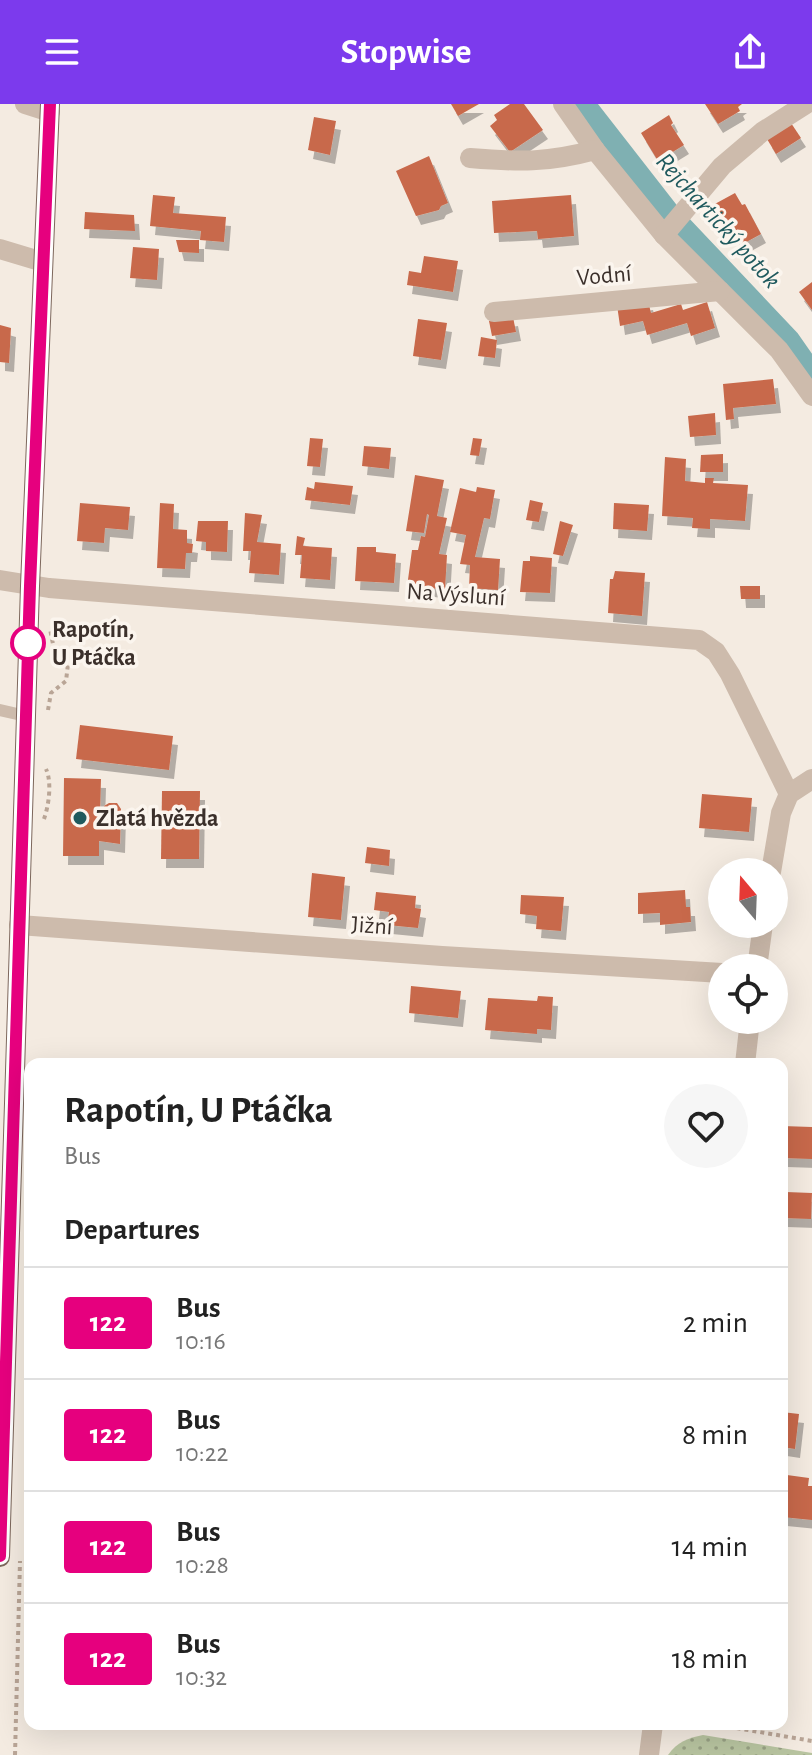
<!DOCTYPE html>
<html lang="en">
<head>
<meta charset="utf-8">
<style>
  body { margin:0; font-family:"Alegreya Sans",sans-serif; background:#f6f6f6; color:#222; height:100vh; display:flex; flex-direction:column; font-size:30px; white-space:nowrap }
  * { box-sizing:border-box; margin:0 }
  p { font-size:26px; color:#767676 }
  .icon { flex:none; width:44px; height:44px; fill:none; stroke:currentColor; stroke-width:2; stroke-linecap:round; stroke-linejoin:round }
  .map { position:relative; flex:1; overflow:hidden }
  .sheet { position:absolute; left:24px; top:954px; width:764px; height:672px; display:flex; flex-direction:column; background:#fff; border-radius:16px; box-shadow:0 8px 32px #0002 }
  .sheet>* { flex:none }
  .badge { padding:0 16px; border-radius:6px; font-size:28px; line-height:52px }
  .needle { width:52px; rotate:341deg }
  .fabs { position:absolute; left:708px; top:754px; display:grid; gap:16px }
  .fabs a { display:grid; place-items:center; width:80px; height:80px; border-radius:50%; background:#fff; box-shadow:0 8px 32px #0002; font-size:40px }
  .map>.badge { position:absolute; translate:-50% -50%; box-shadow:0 0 0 4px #fff }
  h2 { padding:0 40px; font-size:30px; line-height:72px }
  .round { display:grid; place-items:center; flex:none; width:84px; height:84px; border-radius:42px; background:#f6f6f6 }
  .headline { display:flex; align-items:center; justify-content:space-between; height:136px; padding:0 40px }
  h1 { font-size:38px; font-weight:700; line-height:60px }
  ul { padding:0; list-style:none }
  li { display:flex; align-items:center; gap:24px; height:112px; padding:0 40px; border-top:2px solid #e0e0e0 }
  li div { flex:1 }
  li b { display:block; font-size:30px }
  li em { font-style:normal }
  li .badge { min-width:88px; font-weight:700; text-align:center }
  header { display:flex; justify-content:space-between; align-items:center; height:104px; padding:0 40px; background:#7c3aed; color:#fff; font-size:36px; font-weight:700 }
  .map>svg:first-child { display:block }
  .grass { fill:url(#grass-dots) }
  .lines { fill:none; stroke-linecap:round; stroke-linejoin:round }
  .canal { stroke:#7fb0b2; stroke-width:22 }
  .building { fill:#c8694b; filter:url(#shadow) }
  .path { stroke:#b9a596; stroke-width:4; stroke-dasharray:4 4; stroke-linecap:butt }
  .service { stroke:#cdbbac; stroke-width:12 }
  .minor { stroke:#cdbbac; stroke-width:20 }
  .primary { stroke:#7d675c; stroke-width:20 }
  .line-casing { stroke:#fff; stroke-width:18 }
  .line { stroke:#e6007e; stroke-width:12 }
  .stop-dot { fill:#fff; stroke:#e6007e; stroke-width:4 }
  .poi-dot { fill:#1f5a5e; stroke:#fbf5ee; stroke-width:3 }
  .labels { text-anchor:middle; stroke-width:7; stroke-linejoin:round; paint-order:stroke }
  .street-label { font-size:24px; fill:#3b302b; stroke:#fbf5ee }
  .stop-label { font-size:24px; font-weight:bold; fill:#3b302b; stroke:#fbf5ee; text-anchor:start }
  .poi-label { font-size:24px; font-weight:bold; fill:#3b302b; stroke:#fbf5ee; text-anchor:start }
  .water-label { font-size:26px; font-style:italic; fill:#1f5a5e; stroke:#fbf5ee }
</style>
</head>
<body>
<header><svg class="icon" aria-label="menu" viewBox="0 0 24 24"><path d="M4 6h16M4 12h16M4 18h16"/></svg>Stopwise<svg class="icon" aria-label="share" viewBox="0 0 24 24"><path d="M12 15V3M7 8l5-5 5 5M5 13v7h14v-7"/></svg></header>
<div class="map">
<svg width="812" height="1651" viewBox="0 0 812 1651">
  <defs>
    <pattern id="grass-dots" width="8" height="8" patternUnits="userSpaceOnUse" patternTransform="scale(2)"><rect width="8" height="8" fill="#b8c4a0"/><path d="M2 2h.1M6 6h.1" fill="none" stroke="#97a083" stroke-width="1.8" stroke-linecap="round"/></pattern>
    <filter id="shadow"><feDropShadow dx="5" dy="9" stdDeviation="0" flood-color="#0004"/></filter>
  </defs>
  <rect width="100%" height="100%" fill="#f4ebe1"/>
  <path class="grass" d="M703 1631 812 1649V1651H668C677 1638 688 1634 703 1631Z"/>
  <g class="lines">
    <path class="canal" d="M584 0 669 109 789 236 812 269"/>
  </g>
  <g class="building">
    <path d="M451 0H479L458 12Z"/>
    <path d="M510 0H524L543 26 510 48 490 22 497 16 494 11Z"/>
    <path d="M705 0H742L738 3 740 7 718 20Z"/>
    <path d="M669 11 673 19 671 21 684 41 658 57 641 29Z"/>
    <path d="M314 13 336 17 330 51 308 46Z"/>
    <path d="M791 19 801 34 776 50 767 35Z"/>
    <path d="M429 52 448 99 441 102 439 106 416 112 396 67Z"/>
    <path d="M735 89 742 101 745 100 761 130 739 142 724 112 720 114 713 101Z"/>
    <path d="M153 91 175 93 173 109 226 113 224 138 200 136 201 127 150 122Z"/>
    <path d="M571 91 574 132 538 135 537 127 494 129 492 97Z"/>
    <path d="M85 108 134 111 135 127 84 125Z"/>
    <path d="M176 136H199V149L179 148Z"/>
    <path d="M133 143 159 145 157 176 130 174Z"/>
    <path d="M424 152 458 157 453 188 407 181 409 167 421 169Z"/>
    <path d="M812 178V206L799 188Z"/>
    <path d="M648 197 651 209 681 200 683 206 707 198 715 224 691 232 687 219 647 231 643 217 620 222 617 201Z"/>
    <path d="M513 213 516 228 492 232 489 217Z"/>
    <path d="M418 215 447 219 441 256 413 252Z"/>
    <path d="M0 221 11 224 9 259 0 258Z"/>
    <path d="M481 233 497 236 495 254 478 252Z"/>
    <path d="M773 275 776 300 733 304 734 315 726 316 723 280Z"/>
    <path d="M715 309 716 331 690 333 688 312Z"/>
    <path d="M310 334 323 335 320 363 307 362Z"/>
    <path d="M473 334 482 335 479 352 470 351Z"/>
    <path d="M364 342 391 344 389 365 362 362Z"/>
    <path d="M723 350V368H700L701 351Z"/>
    <path d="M665 353 686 355 685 377 705 379V374H714L713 379 748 381 745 417 710 415V425L692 424 693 414 662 412Z"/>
    <path d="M415 371 444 376 437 412 447 414 439 450 447 451 445 485 407 483 412 446H418L421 432 425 433 429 411 427 410 424 429 406 427Z"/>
    <path d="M315 378 353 382 350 401 305 396 307 383 314 385Z"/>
    <path d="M477 383 495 386 490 415 484 414 475 453 500 455 498 486 469 484 470 461 460 460 466 431 450 428 460 384 476 388Z"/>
    <path d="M530 396 543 399 539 418 526 416Z"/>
    <path d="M80 399 130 403 128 426 105 424 104 439 77 437Z"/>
    <path d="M160 399 174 400 173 425 187 426V439L193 440 192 449H186L185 465 157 464Z"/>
    <path d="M614 399 649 401 647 427 613 425Z"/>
    <path d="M245 409 262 411 257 438 281 440 279 471 249 469 251 447H243Z"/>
    <path d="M198 417H228L227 448 206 447V438L196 437Z"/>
    <path d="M560 417 573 421 563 452 553 450Z"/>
    <path d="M297 432 305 434 303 442 332 444 330 476 300 474 302 451H295Z"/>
    <path d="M357 443H376V448L396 450 394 479 355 477Z"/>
    <path d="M530 452 552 454 550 489 520 488 523 457H530Z"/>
    <path d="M615 467 645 469 642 512 608 509 610 475H613Z"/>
    <path d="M740 482H760V495H741Z"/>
    <path d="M80 621 173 632 169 666 76 655Z"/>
    <path d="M64 674 101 675 100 709H104V702L109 699H117L121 705 120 740 99 737V752H63Z"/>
    <path d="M162 687H200L199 755H161Z"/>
    <path d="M702 690 752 694 749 728 699 724Z"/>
    <path d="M367 743 390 746 389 762 365 759Z"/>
    <path d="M312 769 345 773 341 816 308 813Z"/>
    <path d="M685 786 686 803H690L691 818 660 821V809L638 810V789Z"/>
    <path d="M376 788 416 792 415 804 421 805 418 824 387 821 389 808 374 806Z"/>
    <path d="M521 791 564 793 561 827 536 825 537 812 520 810Z"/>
    <path d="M411 882 461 887 458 914 409 909Z"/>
    <path d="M538 892 553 893 551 926 537 925V930L485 926 488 894 537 897Z"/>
    <path d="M782 1022 812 1023V1055L782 1054Z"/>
    <path d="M782 1084H786V1088L812 1089 811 1115 782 1114Z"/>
    <path d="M782 1308 799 1310 795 1345 782 1343Z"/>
    <path d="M787 1371 809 1374 808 1382H812V1416L782 1413V1379L786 1380Z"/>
  </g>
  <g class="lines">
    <g class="path">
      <path d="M48 606 51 589 66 577 68 560 54 545 50 525"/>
      <path d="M44 715C49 701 52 678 46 665"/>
      <path d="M713 1620 812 1637"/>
      <path d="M15 1651 20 1457"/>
    </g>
    <path class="service" d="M0 606 26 612"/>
    <g class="minor">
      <path d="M25 0 50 8"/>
      <path d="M563 0 595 46 664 131 779 246 812 292"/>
      <path d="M470 54C518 58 547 59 595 46"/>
      <path d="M664 131 722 62 762 28 806 0"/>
      <path d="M0 145 43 158"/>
      <path d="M494 208 720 187"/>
      <path d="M0 476 49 484 699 536 716 548 730 570 789 690"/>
      <path d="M771 768 781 709 789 690 812 675"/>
      <path d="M19 821 442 852 722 869"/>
      <path d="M757 864 763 820"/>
      <path d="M745 960 750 916"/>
      <path d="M649 1651 653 1620"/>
    </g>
    <path class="primary" d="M0 1453 30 482 50 0"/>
  </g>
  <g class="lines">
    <g class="line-casing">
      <path id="line" d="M0 1452 30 482 50 0"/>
    </g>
    <use href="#line" class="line"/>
  </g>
  <circle class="stop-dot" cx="28" cy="539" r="16"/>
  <circle class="poi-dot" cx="80" cy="714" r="8"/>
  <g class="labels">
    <g class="street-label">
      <text transform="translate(604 171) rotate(-5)" y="8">Vodní</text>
      <text transform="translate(456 490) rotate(4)" y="8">Na Výsluní</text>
      <text transform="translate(372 821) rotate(4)" y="8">Jižní</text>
    </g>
    <g class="stop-label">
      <text x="52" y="533">Rapotín,<tspan x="52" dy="28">U Ptáčka</tspan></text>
    </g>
    <g class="poi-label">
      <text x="96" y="722">Zlatá hvězda</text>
    </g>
    <g class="water-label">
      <text transform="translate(719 116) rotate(48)" y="9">Rejchartický potok</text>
    </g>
  </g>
</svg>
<div class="fabs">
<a><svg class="needle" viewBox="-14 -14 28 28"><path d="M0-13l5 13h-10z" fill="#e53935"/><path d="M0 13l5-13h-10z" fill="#767676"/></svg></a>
<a><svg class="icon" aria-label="locate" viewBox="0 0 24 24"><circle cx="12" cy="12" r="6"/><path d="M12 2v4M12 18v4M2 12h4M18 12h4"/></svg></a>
</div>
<section class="sheet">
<div class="headline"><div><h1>Rapotín, U Ptáčka</h1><p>Bus</p></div><a class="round"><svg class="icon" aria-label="heart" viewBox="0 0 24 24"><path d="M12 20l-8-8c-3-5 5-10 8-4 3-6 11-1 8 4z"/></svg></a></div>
<h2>Departures</h2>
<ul>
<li><span class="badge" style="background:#e6007e;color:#fff">122</span><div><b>Bus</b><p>10:16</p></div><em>2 min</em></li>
<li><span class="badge" style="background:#e6007e;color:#fff">122</span><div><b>Bus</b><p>10:22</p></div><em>8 min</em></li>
<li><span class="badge" style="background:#e6007e;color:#fff">122</span><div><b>Bus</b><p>10:28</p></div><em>14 min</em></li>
<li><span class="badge" style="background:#e6007e;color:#fff">122</span><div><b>Bus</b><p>10:32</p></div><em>18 min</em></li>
</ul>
</section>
</div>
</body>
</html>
